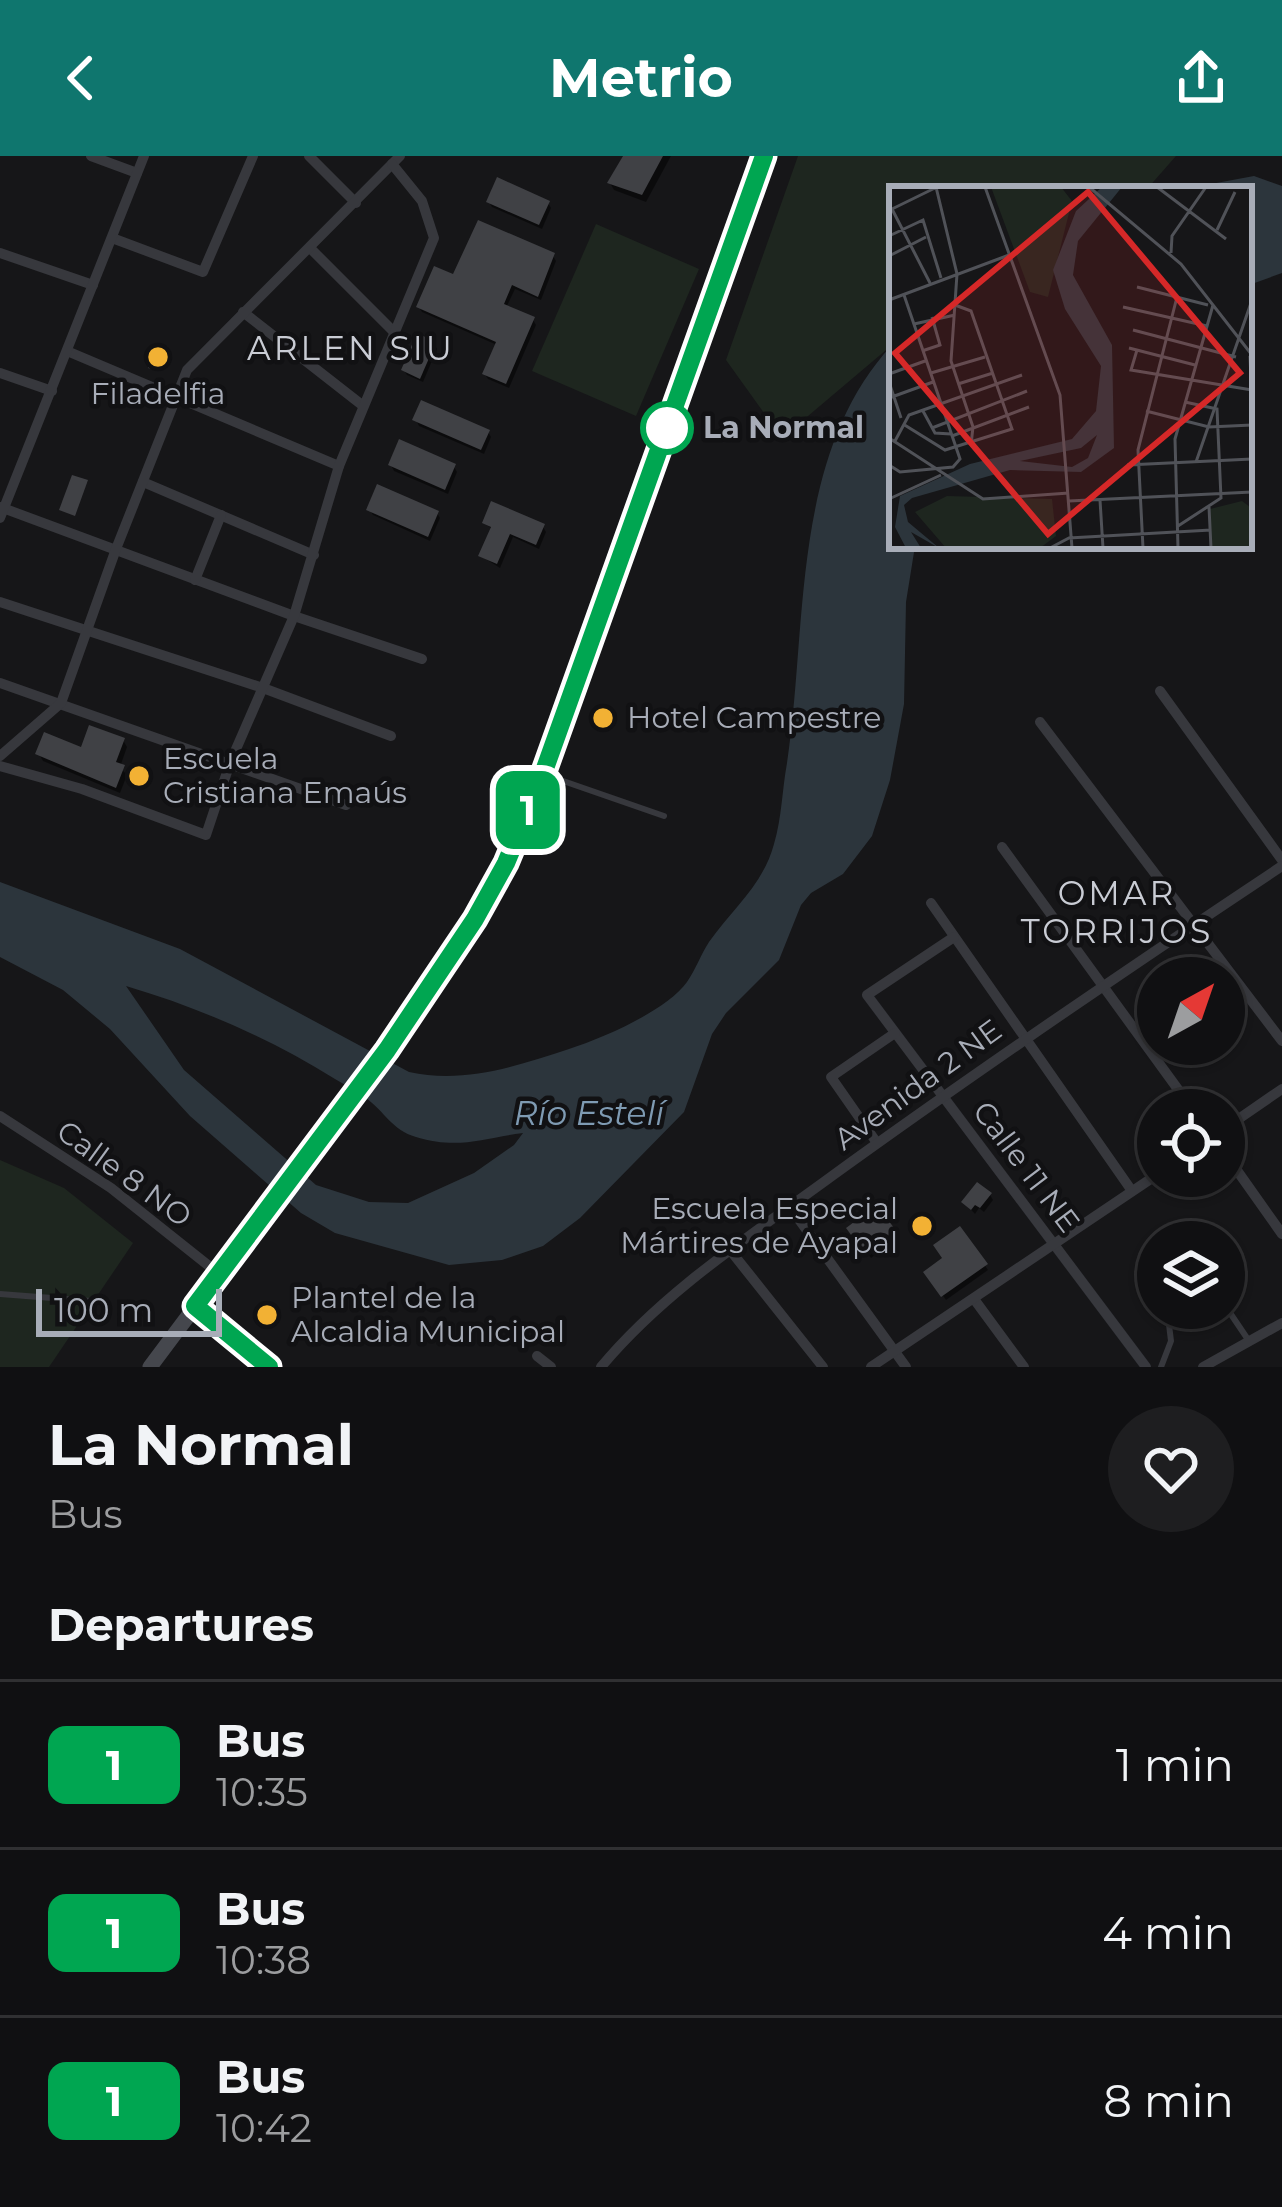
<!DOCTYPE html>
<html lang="en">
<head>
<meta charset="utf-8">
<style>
  body { margin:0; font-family:Montserrat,sans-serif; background:#1e1e20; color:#f1f3f6; height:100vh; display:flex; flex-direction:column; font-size:45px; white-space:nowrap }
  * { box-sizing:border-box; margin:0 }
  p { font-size:39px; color:#9c9d9f }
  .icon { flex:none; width:66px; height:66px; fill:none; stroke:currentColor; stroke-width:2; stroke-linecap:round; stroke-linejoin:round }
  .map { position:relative; height:1211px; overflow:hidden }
  .panel { display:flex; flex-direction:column; background:#101012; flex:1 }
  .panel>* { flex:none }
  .badge { padding:0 24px; border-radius:18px; font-size:42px; line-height:78px }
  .needle { width:78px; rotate:40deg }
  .buttons { position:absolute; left:1137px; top:801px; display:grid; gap:24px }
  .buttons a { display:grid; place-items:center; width:108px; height:108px; border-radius:50%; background:#101012; box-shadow:0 3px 9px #0004,0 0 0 3px #303032; font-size:60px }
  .scale { position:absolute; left:36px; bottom:30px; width:186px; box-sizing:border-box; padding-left:12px; border:6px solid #a8adb8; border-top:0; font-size:33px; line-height:42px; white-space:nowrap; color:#a8adb8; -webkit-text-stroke:9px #111113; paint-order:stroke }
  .map>.badge { position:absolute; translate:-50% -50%; box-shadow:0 0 0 6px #fff }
  h2 { padding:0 48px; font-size:45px; line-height:108px }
  .round { display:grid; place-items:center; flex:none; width:126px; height:126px; border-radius:63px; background:#1e1e20 }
  .summary { display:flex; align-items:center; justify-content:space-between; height:204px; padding:0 48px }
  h1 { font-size:57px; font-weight:700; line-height:90px }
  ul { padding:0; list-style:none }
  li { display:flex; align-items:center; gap:36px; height:168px; padding:0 48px; border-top:3px solid #303032 }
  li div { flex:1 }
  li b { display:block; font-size:45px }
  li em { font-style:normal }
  li .badge { min-width:132px; font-weight:700; text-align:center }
  header { display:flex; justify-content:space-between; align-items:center; height:156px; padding:0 48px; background:#0f766e; color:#fff; font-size:54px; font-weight:700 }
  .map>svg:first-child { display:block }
  .green { fill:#1e261f }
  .water { fill:#2c353c; fill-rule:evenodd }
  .shadow { fill:#0007 }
  .building { fill:#404145 }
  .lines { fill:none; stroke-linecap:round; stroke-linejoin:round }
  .lane { stroke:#37383d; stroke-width:6 }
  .street { stroke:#37383d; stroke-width:10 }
  .secondary { stroke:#45474d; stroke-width:15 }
  .line-casing { stroke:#fff; stroke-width:27 }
  .line { stroke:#00a651; stroke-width:18 }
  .poi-dot { fill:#f2b134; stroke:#111113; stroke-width:4.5 }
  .stop-dot { fill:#fff; stroke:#00a651; stroke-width:6 }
  .labels { text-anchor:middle; stroke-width:9; stroke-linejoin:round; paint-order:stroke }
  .poi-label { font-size:30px; fill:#a8adb8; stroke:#111113; text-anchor:start }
  .stop-label { font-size:30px; font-weight:bold; fill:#a8adb8; stroke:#111113; text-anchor:start }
  .street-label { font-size:30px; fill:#a8adb8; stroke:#111113 }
  .neighbourhood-label { font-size:33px; letter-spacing:3px; fill:#c9ccd4; stroke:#111113 }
  .water-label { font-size:33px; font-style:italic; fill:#7f9bb3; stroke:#111113 }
  .inset-road { fill:none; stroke:#505258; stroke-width:3 }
  .view { fill:#d62828; fill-opacity:0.15; stroke:#d62828; stroke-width:6 }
  .inset-edge { fill:none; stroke:#a8adb8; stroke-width:6 }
</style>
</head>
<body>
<header><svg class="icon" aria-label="back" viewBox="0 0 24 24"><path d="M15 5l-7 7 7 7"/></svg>Metrio<svg class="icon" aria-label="share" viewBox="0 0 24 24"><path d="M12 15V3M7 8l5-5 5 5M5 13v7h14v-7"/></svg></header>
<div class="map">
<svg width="1282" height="1211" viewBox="0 0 1282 1211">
  <rect width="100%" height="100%" fill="#161618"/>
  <g class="green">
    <path d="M798 0H1176L1147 33H892V189L782 282 726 204Z"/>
    <path d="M596 68 699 113 636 260 532 215Z"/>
    <path d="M0 1004 64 1032 133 1087 49 1211H0Z"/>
  </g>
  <g class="water">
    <path d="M1254 20 1282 30V117L1249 129V33H1184Z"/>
    <path d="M892 189V390H915L906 446 904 548 890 624 872 680 843 718 811 737 801 749 779 804 726 857 712 878 684 956 580 1062 543 1090 502 1104 449 1109 335 1077 301 1057 190 960 110 873 63 834 0 801V726L180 793 409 916C464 928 517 910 569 893 603 882 666 855 687 826 696 813 701 798 709 786 733 752 763 729 774 688 782 661 782 634 787 607 808 470 790 299 892 189ZM126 830C200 852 269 882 335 923 345 929 357 934 366 942 385 956 392 974 416 981 459 994 483 982 523 977L514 989 474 1017 408 1047 369 1046 316 1029 184 914Z"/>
  </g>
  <g class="shadow">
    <path d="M627 0H671L646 46 614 34 610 27Z"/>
    <path d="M489 46 548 47 551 52 542 73 492 51Z"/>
    <path d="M553 100 556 105 541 144 515 133 506 152 533 164 536 169 509 232 488 223 485 218 497 189 422 156 419 151 455 122Z"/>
    <path d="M434 188 437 193 423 226 407 219 404 214Z"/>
    <path d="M416 264 488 276 491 281 484 298 419 270Z"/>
    <path d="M391 309 454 311 457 316 448 338 394 315Z"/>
    <path d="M370 354 437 357 440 362 430 385 373 359Z"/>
    <path d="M485 367 543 371 546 376 539 393 513 381 500 412 481 400 493 374Z"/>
    <path d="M123 584 127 591 120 611 127 619 120 637 43 605 39 598 82 595Z"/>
    <path d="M990 1039 993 1044 984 1056 979 1052 975 1058 964 1046Z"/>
    <path d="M850 1073 894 1077 897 1082 871 1102Z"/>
    <path d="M960 1074 988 1114 946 1144 927 1117 946 1104Z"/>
  </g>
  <g class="building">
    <path d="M623 0H663L642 39 607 27Z"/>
    <path d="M497 21 550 45 539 69 486 46Z"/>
    <path d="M478 64 555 97 538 141 512 129 504 148 535 161 506 228 482 218 496 186 416 151 434 110 453 118Z"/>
    <path d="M417 177 436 186 420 223 401 214Z"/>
    <path d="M156 187 168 191 159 215 148 212Z"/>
    <path d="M421 244 490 274 481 294 412 264Z"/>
    <path d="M399 283 456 308 445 334 388 309Z"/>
    <path d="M72 319 88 324 75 360 59 354Z"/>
    <path d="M377 328 439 355 428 381 366 354Z"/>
    <path d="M491 345 545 368 536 389 510 378 497 408 478 400 491 371 482 367Z"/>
    <path d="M89 569 125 582 116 606 125 609 116 632 35 598 44 576 81 591Z"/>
    <path d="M977 1026 992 1037 980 1052 975 1049 971 1054 961 1046Z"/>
    <path d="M877 1049 897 1076 866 1099 846 1072Z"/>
    <path d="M960 1070 988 1108 941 1141 923 1116 942 1102 933 1089Z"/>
  </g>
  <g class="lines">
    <g class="lane">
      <path d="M543 618 664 660"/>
      <path d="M0 1138 91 1145"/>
      <path d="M1224 1148 1249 1185"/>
      <path d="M1161 1211 1171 1185 1167 1152"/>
    </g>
    <g class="street">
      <path d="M91 0 137 17"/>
      <path d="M309 0 356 47"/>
      <path d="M112 82 203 116 253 0"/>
      <path d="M310 92 395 177"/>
      <path d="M0 97 93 129"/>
      <path d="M243 156 362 249"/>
      <path d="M67 195 339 310"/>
      <path d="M0 217 52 235"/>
      <path d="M143 326 314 399"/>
      <path d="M0 351 294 460 422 503"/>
      <path d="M0 362 144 0"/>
      <path d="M195 424 221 359"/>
      <path d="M0 446 263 532 391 580"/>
      <path d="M0 527 346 649"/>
      <path d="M1160 535 1282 704"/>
      <path d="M1040 566 1282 885"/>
      <path d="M0 600 61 547 116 393 187 214 400 0"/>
      <path d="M0 610 82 633 206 679 230 607 294 460 339 310 434 82 422 45 392 8"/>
      <path d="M1002 691 1193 954"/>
      <path d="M931 747 1132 1035"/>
      <path d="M954 781 867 839 1146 1211"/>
      <path d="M0 960 111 1032 219 1118"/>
      <path d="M1224 973 1282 933"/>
      <path d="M877 987 831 921 895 877"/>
      <path d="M1224 996 1282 1078"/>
      <path d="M790 1051 906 1211"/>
      <path d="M730 1094 823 1211"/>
      <path d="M974 1143 1024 1211"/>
      <path d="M537 1200 551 1211"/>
      <path d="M601 1211C664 1135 753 1078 832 1020 980 913 1130 811 1282 710"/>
      <path d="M871 1211 1158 1018"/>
      <path d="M1203 1211 1282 1167"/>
    </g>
    <g class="secondary">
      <path d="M195 1150 269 1211"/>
      <path d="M150 1211 387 894 451 800 506 707 543 618 764 0"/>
    </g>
  </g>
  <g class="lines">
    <g class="line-casing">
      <path id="line" d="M269 1211 195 1150 387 894 475 763 506 707 543 618 764 0"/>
    </g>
    <use href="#line" class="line"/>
  </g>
  <g class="poi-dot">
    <circle cx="158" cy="201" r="12"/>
    <circle cx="603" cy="562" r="12"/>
    <circle cx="139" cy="620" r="12"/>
    <circle cx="922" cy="1070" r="12"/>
    <circle cx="267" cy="1159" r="12"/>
  </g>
  <circle class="stop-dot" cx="667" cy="272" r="24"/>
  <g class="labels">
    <g class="poi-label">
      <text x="158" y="248" text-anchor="middle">Filadelfia</text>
      <text x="627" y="572">Hotel Campestre</text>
      <text x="163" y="613">Escuela<tspan x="163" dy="34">Cristiana Emaús</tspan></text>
      <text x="898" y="1063" text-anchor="end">Escuela Especial<tspan x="898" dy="34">Mártires de Ayapal</tspan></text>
      <text x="291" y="1152">Plantel de la<tspan x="291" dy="34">Alcaldia Municipal</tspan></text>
    </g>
    <g class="stop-label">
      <text x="703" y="282">La Normal</text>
    </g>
    <g class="street-label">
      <text transform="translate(918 929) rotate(-36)" y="10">Avenida 2 NE</text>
      <text transform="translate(1026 1011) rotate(53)" y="10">Calle 11 NE</text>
      <text transform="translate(124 1018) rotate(36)" y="10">Calle 8 NO</text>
    </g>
    <g class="neighbourhood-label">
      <text x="351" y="204">ARLEN SIU</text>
      <text x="1117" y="749">OMAR<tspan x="1117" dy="38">TORRIJOS</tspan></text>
    </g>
    <g class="water-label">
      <text x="589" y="969">Río Estelí</text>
    </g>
  </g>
  <g transform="translate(889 30)">
    <rect width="363" height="363" fill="#161618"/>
    <path d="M102 1H172L183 15 159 111 141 106ZM58 310 163 313 167 350 151 362H57L26 326ZM353 315 361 321 363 362H323L321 323Z" fill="#1e261f"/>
    <path d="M213 1H233L189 55 184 89 223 159 225 262 192 286 121 284 23 312 15 319 19 336 50 362 22 346 32 362H17L6 341 11 310 81 278 183 253 207 225 212 180 176 123 164 84 187 25ZM208 249 199 272 183 281 131 275 192 262Z" fill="#2c353c" fill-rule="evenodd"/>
    <path class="inset-road" d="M47 1 68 88 62 175 84 241 82 259M96 1 171 209 183 362M200 1 292 78 363 169M268 1 337 53M3 23 41 97M3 23 48 1M328 44 346 6M0 50 34 34 52 92M282 67 283 50 317 1M0 70 37 51M248 101 319 119M0 114 120 69M234 121 318 140M25 138 66 129M244 144 347 171M240 162 306 179M248 164 242 184 363 204M33 165 51 159 43 131M361 170 363 218M42 187 96 171M0 188 36 175M0 196 12 232M69 198 104 187M0 212 44 196M34 225 46 247 62 248M257 225 320 241 363 239M14 238 56 264 123 243 82 125 66 119M43 242 138 205M63 250 140 221M0 252 94 313 180 307M6 255 20 229 133 189M307 276 363 114M0 279 11 286 64 281 71 273 15 109M238 279 363 273M0 313 52 289M211 314 214 362M180 315 363 306M320 321 322 362M289 340 332 312 328 223 296 216M161 362 180 352 322 344M254 362 249 264 288 111M289 362 286 253 324 119"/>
    <path class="view" d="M199 6 351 187 159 348 6 167Z"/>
    <rect width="363" height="363" class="inset-edge"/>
  </g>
</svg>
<div class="buttons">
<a><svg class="needle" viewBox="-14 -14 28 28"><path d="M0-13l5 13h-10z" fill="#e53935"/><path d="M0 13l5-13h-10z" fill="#9c9d9f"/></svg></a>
<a><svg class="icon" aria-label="locate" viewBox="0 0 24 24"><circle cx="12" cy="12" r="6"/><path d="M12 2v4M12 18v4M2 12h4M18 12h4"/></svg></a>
<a><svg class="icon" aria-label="layers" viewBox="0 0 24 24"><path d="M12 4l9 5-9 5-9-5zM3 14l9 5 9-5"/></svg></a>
</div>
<div class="scale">100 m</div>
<b class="badge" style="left:528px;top:654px;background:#00a651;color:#fff">1</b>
</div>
<section class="panel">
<div class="summary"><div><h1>La Normal</h1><p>Bus</p></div><a class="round"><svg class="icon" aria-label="heart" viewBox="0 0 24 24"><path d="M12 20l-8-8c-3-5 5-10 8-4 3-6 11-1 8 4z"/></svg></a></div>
<h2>Departures</h2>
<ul>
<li><span class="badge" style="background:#00a651;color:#fff">1</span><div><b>Bus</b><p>10:35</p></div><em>1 min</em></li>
<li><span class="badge" style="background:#00a651;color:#fff">1</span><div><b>Bus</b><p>10:38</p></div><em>4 min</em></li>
<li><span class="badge" style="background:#00a651;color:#fff">1</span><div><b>Bus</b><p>10:42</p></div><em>8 min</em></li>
</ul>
</section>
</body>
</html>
